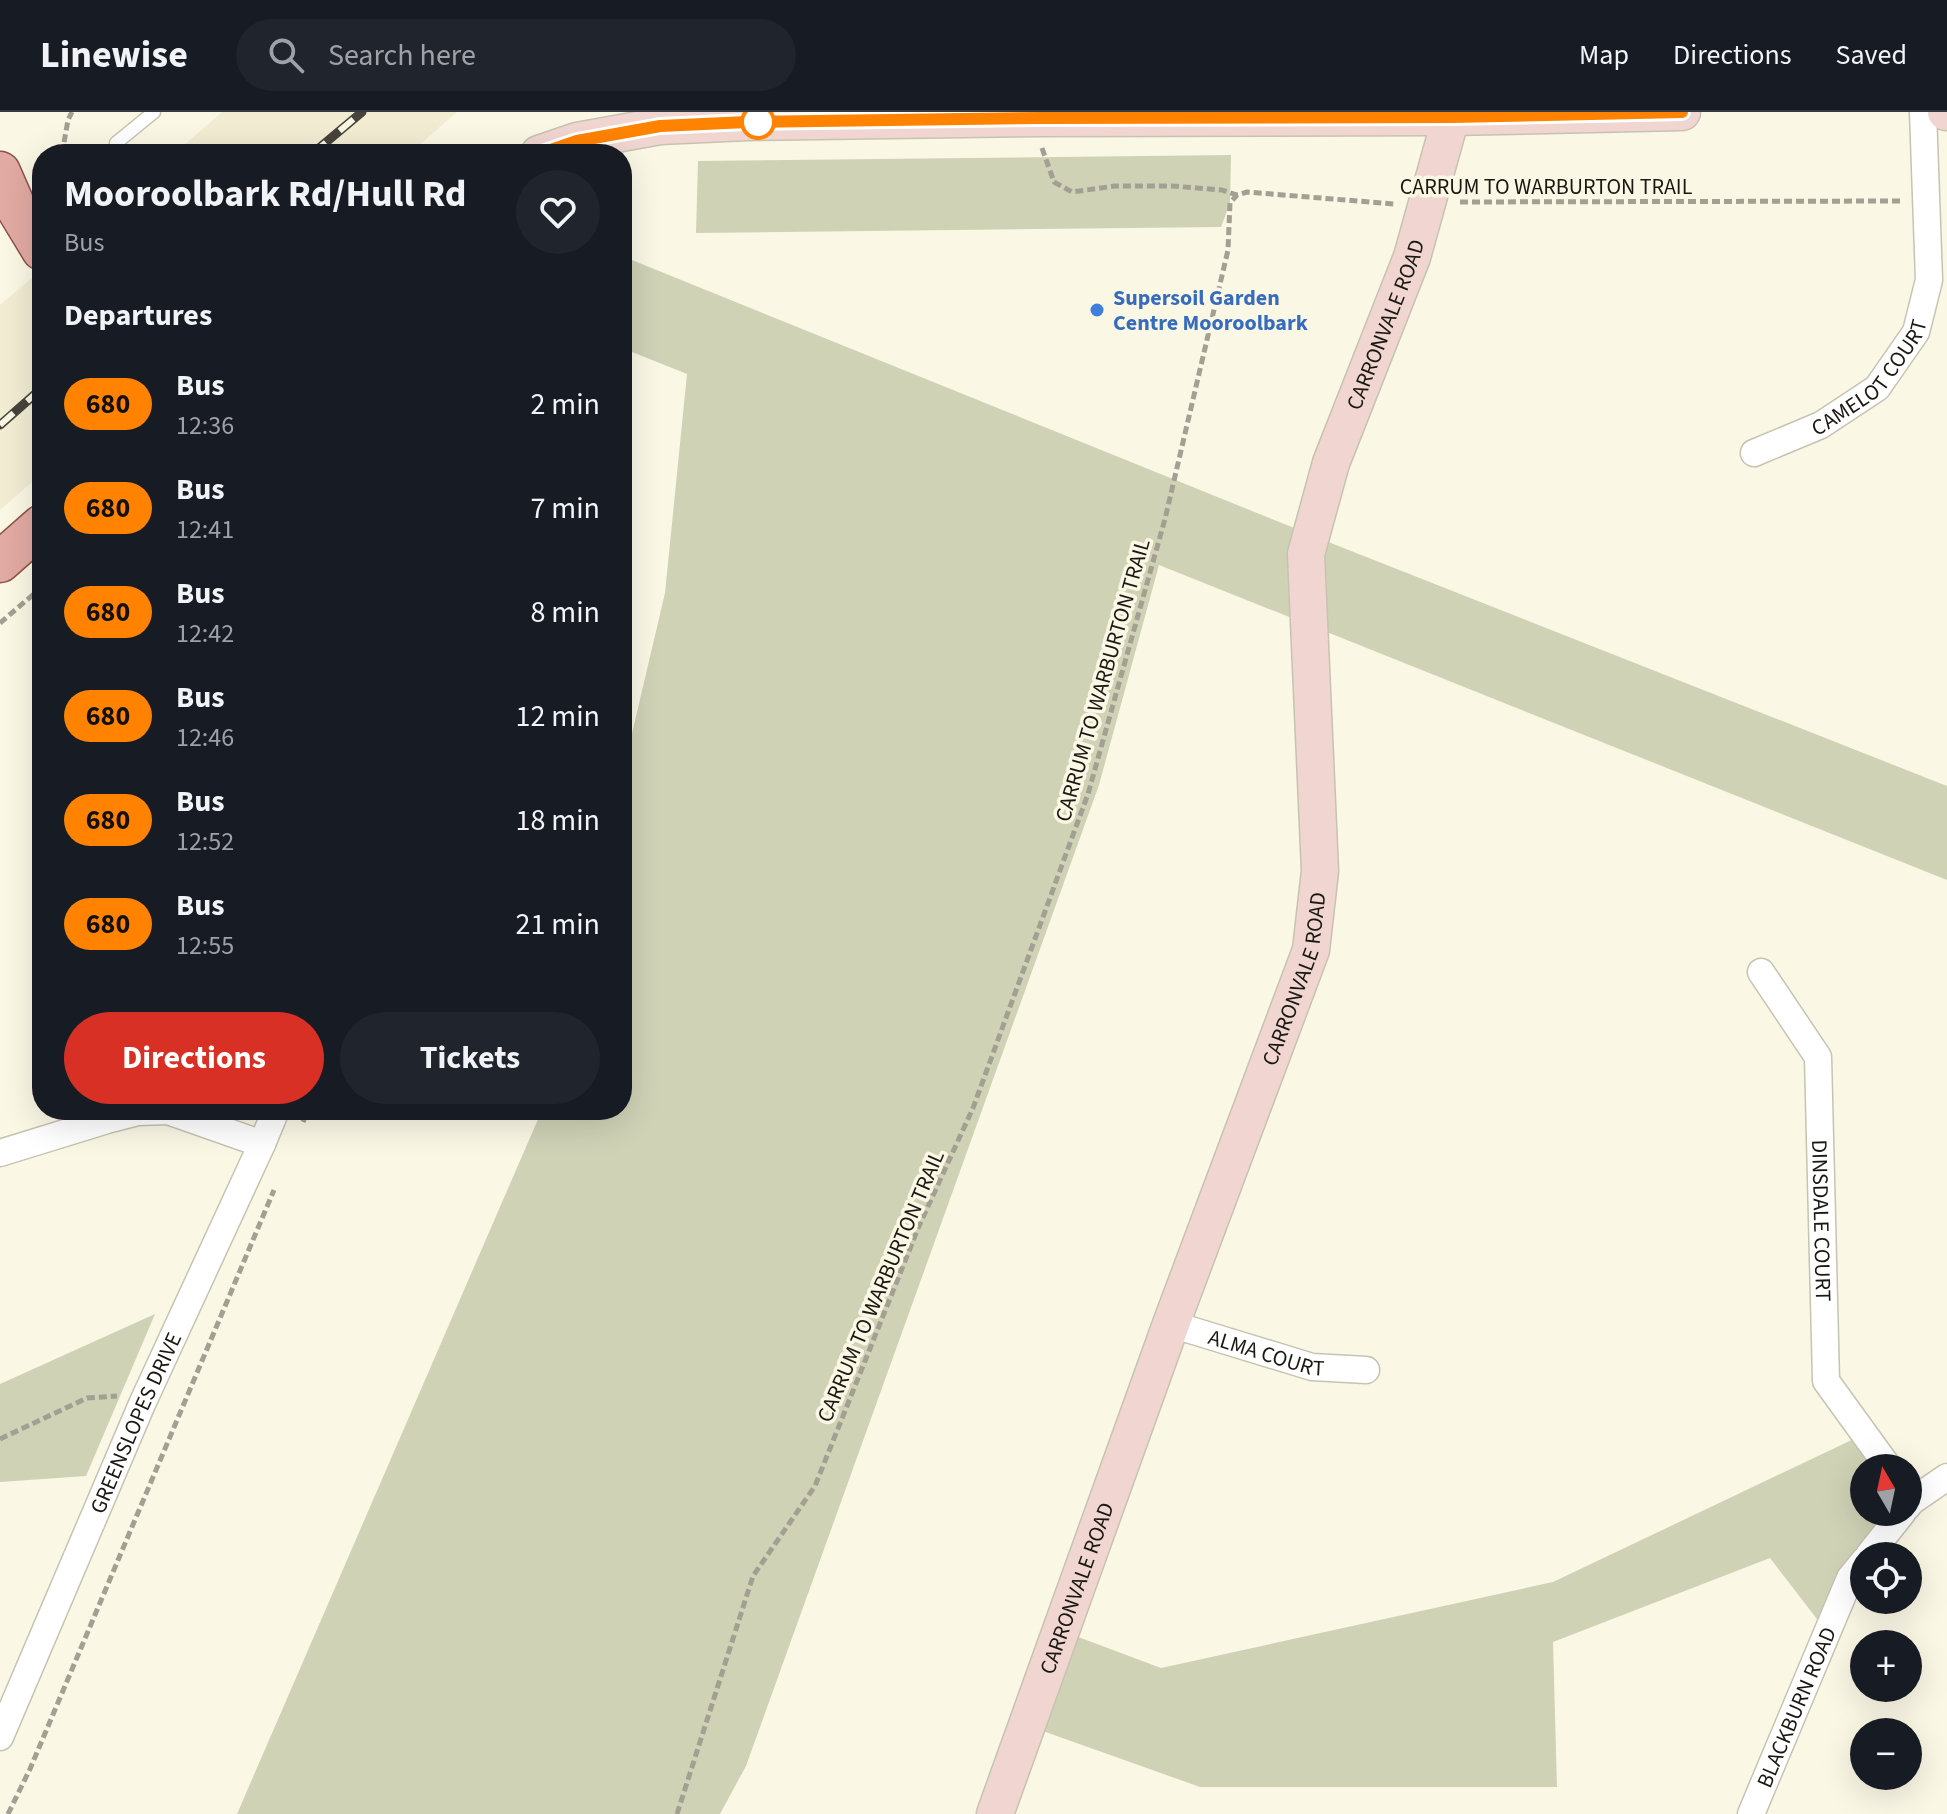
<!DOCTYPE html>
<html lang="en">
<head>
<meta charset="utf-8">
<style>
  body { margin:0; font-family:"Source Sans 3",sans-serif; background:#20242c; color:#f1f3f6; height:100vh; display:flex; flex-direction:column; font-size:30px; white-space:nowrap }
  * { box-sizing:border-box; margin:0 }
  p { font-size:26px; color:#9ea1a6 }
  .icon { flex:none; width:44px; height:44px; fill:none; stroke:currentColor; stroke-width:2; stroke-linecap:round; stroke-linejoin:round }
  .map { position:relative; flex:1; overflow:hidden }
  .panel { position:absolute; left:32px; top:32px; width:600px; height:976px; display:flex; flex-direction:column; background:#171b24; border-radius:32px; box-shadow:0 8px 32px #0002 }
  .panel>* { flex:none }
  .badge { padding:0 16px; border-radius:26px; font-size:28px; line-height:52px }
  .needle { width:52px; rotate:351deg }
  .buttons { position:absolute; left:1850px; top:1342px; display:grid; gap:16px }
  .buttons a { display:grid; place-items:center; width:72px; height:72px; border-radius:50%; background:#171b24; box-shadow:0 8px 32px #0002; font-size:40px }
  .map>.badge { position:absolute; translate:-50% -50%; box-shadow:0 0 0 4px #fff }
  h2 { padding:0 32px; font-size:30px; line-height:72px }
  .round { display:grid; place-items:center; flex:none; width:84px; height:84px; border-radius:42px; background:#20242c }
  .overview { display:flex; align-items:center; justify-content:space-between; height:136px; padding:0 32px }
  h1 { font-size:38px; font-weight:700; line-height:60px }
  .primary-button { display:flex; gap:16px; margin-top:auto; padding:16px 32px }
  .primary-button a { flex:1; height:92px; border-radius:48px; background:#d93025; color:#fff; font-size:32px; font-weight:700; line-height:92px; text-align:center }
  .primary-button a+a { background:#20242c; color:#f1f3f6 }
  ul { padding:0; list-style:none }
  li { display:flex; align-items:center; gap:24px; height:104px; padding:0 32px }
  li div { flex:1 }
  li b { display:block; font-size:30px }
  li em { font-style:normal }
  li .badge { min-width:88px; font-weight:700; text-align:center }
  header { display:flex; align-items:center; gap:48px; box-sizing:border-box; height:112px; padding:0 40px; background:#171b24; border-bottom:2px solid #363941 }
  header strong { font-size:38px }
  nav { display:flex; gap:44px; margin-inline-start:auto; font-size:28px }
  .search { width:560px; height:72px; background:#20242c; display:flex; align-items:center; gap:20px; box-sizing:border-box; padding:0 28px; border-radius:44px; color:#9ea1a6; font-size:30px }
  .map>svg:first-child { display:block }
  .built { fill:#f2ecd3 }
  .green { fill:#cfd2b5 }
  .lines { fill:none; stroke-linecap:round; stroke-linejoin:round }
  .lane-casing { stroke:#c7c3b2; stroke-width:15 }
  .street-casing { stroke:#c7c3b2; stroke-width:29 }
  .secondary-casing { stroke:#c7c3b2; stroke-width:39 }
  .primary-casing { stroke:#8e5247; stroke-width:43 }
  .path { stroke:#a3a093; stroke-width:5; stroke-dasharray:8 4; stroke-linecap:butt }
  .lane { stroke:#fff; stroke-width:12 }
  .street { stroke:#fff; stroke-width:26 }
  .secondary { stroke:#f0d5d0; stroke-width:36 }
  .primary { stroke:#e1aaa2; stroke-width:40 }
  .rail-casing { stroke:#45433b; stroke-width:9 }
  .rail { stroke:#fbf7e5; stroke-width:6; stroke-dasharray:18; stroke-linecap:butt }
  .line-casing { stroke:#fff; stroke-width:18 }
  .line { stroke:#ff8200; stroke-width:12 }
  .stop-dot { fill:#fff; stroke:#ff8200; stroke-width:4 }
  .shop-dot { fill:#3f7fe0; stroke:#fbf7e5; stroke-width:3 }
  .labels { text-anchor:middle; stroke-width:7; stroke-linejoin:round; paint-order:stroke }
  .street-label { font-size:22px; fill:#1a1812; stroke:#fbf7e5 }
  .shop-label { font-size:22px; font-weight:bold; fill:#366cbe; stroke:#fbf7e5; text-anchor:start }
</style>
</head>
<body>
<header>
<strong>Linewise</strong>
<div class="search"><svg class="icon" aria-label="search" viewBox="0 0 24 24"><circle cx="10" cy="10" r="6"/><path d="M15 15l6 6"/></svg>Search here</div>
<nav><a>Map</a><a>Directions</a><a>Saved</a></nav>
</header>
<div class="map">
<svg width="1947" height="1702" viewBox="0 0 1947 1702">
  <rect width="100%" height="100%" fill="#fbf7e5"/>
  <g class="built">
    <path d="M222 0H457L409 42H174Z"/>
    <path d="M32 166 42 177V361L0 398V193Z"/>
  </g>
  <g class="green">
    <path d="M1231 43 1230 91 1221 115 696 121 698 49Z"/>
    <path d="M622 144 1336 433 1947 674V768L1159 453 1099 673 746 1654 720 1702H237L542 998H622V664L665 481 687 262 622 236Z"/>
    <path d="M155 1202 86 1364 0 1370V1272Z"/>
    <path d="M1858 1325 1881 1356H1864V1400H1896L1820 1511 1770 1446 1553 1530 1557 1675H1200L1040 1618 1073 1523 1161 1556 1553 1470Z"/>
  </g>
  <g class="lines">
    <g class="lane-casing">
      <path id="lane" d="M116 31 154 0"/>
    </g>
    <g class="street-casing">
      <g id="street">
        <path id="s1" d="M1754 341 1821 313 1877 276 1916 220 1929 168 1923 0"/>
        <path id="s2" d="M1761 860 1818 945 1826 1269 1889 1356"/>
        <path d="M0 1041 107 1008 138 1000 168 999 262 1032"/>
        <path id="s3" d="M1171 1212 1312 1255 1366 1258"/>
        <path d="M1908 1394 1912 1389 1947 1365"/>
        <path d="M1868 1444 1903 1400"/>
        <path id="s4" d="M0 1625 142 1292 262 1032 276 998"/>
        <path id="s5" d="M1751 1702 1850 1466 1864 1449"/>
      </g>
    </g>
    <g class="secondary-casing">
      <g id="secondary">
        <path d="M1946 0H1947"/>
        <path d="M539 42 577 29 660 14 747 10 1042 6 1451 5 1682 0"/>
        <path id="s6" d="M995 1702 1171 1212 1311 838 1320 759 1306 442 1331 351 1412 145 1451 5"/>
      </g>
    </g>
    <g class="primary-casing">
      <g id="primary">
        <path d="M0 60 14 92 42 138"/>
        <path d="M0 450 42 413"/>
      </g>
    </g>
    <g class="path">
      <path d="M1042 36 1054 70 1072 80 1115 74H1172L1222 78 1237 83"/>
      <path d="M62 42 68 8 72 0"/>
      <path d="M1460 90 1902 89"/>
      <path d="M0 511 42 475"/>
      <path d="M303 1010 308 998"/>
      <path d="M0 1327 87 1286 117 1284"/>
      <path d="M8 1702 30 1657 274 1078"/>
      <path d="M677 1702 753 1464 815 1374 919 1114 973 996 1088 682 1165 407 1228 138 1230 91 1237 83 1247 80 1394 92"/>
    </g>
    <use href="#lane" class="lane"/>
    <use href="#street" class="street"/>
    <use href="#secondary" class="secondary"/>
    <use href="#primary" class="primary"/>
    <g class="rail-casing">
      <g id="rail">
        <path d="M312 42 362 0"/>
        <path d="M0 313 42 276"/>
      </g>
    </g>
    <use href="#rail" class="rail"/>
  </g>
  <g class="lines">
    <g class="line-casing">
      <path id="line" d="M539 42 577 29 660 14 747 10 1042 6 1451 5 1682 0"/>
    </g>
    <use href="#line" class="line"/>
  </g>
  <circle class="stop-dot" cx="758" cy="10" r="16"/>
  <circle class="shop-dot" cx="1097" cy="198" r="8"/>
  <g class="labels">
    <g class="street-label">
      <text x="1546" y="82">CARRUM TO WARBURTON TRAIL</text>
      <text dy="8" stroke="none"><textPath href="#s6" startOffset="1560">CARRONVALE ROAD</textPath></text>
      <text dy="8" stroke="none"><textPath href="#s1" startOffset="142">CAMELOT COURT</textPath></text>
      <text transform="translate(1102 568) rotate(-74)" y="8">CARRUM TO WARBURTON TRAIL</text>
      <text dy="8" stroke="none"><textPath href="#s6" startOffset="888">CARRONVALE ROAD</textPath></text>
      <text dy="8" stroke="none"><textPath href="#s2" startOffset="266">DINSDALE COURT</textPath></text>
      <text transform="translate(880 1174) rotate(-67)" y="8">CARRUM TO WARBURTON TRAIL</text>
      <text dy="8" stroke="none"><textPath href="#s3" startOffset="100">ALMA COURT</textPath></text>
      <text dy="8" stroke="none"><textPath href="#s4" startOffset="342">GREENSLOPES DRIVE</textPath></text>
      <text dy="8" stroke="none"><textPath href="#s6" startOffset="240">CARRONVALE ROAD</textPath></text>
      <text dy="8" stroke="none"><textPath href="#s5" startOffset="116">BLACKBURN ROAD</textPath></text>
    </g>
    <g class="shop-label">
      <text x="1113" y="193">Supersoil Garden<tspan x="1113" dy="25">Centre Mooroolbark</tspan></text>
    </g>
  </g>
</svg>
<div class="buttons">
<a><svg class="needle" viewBox="-14 -14 28 28"><path d="M0-13l5 13h-10z" fill="#e53935"/><path d="M0 13l5-13h-10z" fill="#9ea1a6"/></svg></a>
<a><svg class="icon" aria-label="locate" viewBox="0 0 24 24"><circle cx="12" cy="12" r="6"/><path d="M12 2v4M12 18v4M2 12h4M18 12h4"/></svg></a>
<a>+</a>
<a>−</a>
</div>
<section class="panel">
<div class="overview"><div><h1>Mooroolbark Rd/Hull Rd</h1><p>Bus</p></div><a class="round"><svg class="icon" aria-label="heart" viewBox="0 0 24 24"><path d="M12 20l-8-8c-3-5 5-10 8-4 3-6 11-1 8 4z"/></svg></a></div>
<h2>Departures</h2>
<ul>
<li><span class="badge" style="background:#ff8200;color:#111">680</span><div><b>Bus</b><p>12:36</p></div><em>2 min</em></li>
<li><span class="badge" style="background:#ff8200;color:#111">680</span><div><b>Bus</b><p>12:41</p></div><em>7 min</em></li>
<li><span class="badge" style="background:#ff8200;color:#111">680</span><div><b>Bus</b><p>12:42</p></div><em>8 min</em></li>
<li><span class="badge" style="background:#ff8200;color:#111">680</span><div><b>Bus</b><p>12:46</p></div><em>12 min</em></li>
<li><span class="badge" style="background:#ff8200;color:#111">680</span><div><b>Bus</b><p>12:52</p></div><em>18 min</em></li>
<li><span class="badge" style="background:#ff8200;color:#111">680</span><div><b>Bus</b><p>12:55</p></div><em>21 min</em></li>
</ul>
<div class="primary-button"><a>Directions</a><a>Tickets</a></div>
</section>
</div>
</body>
</html>
